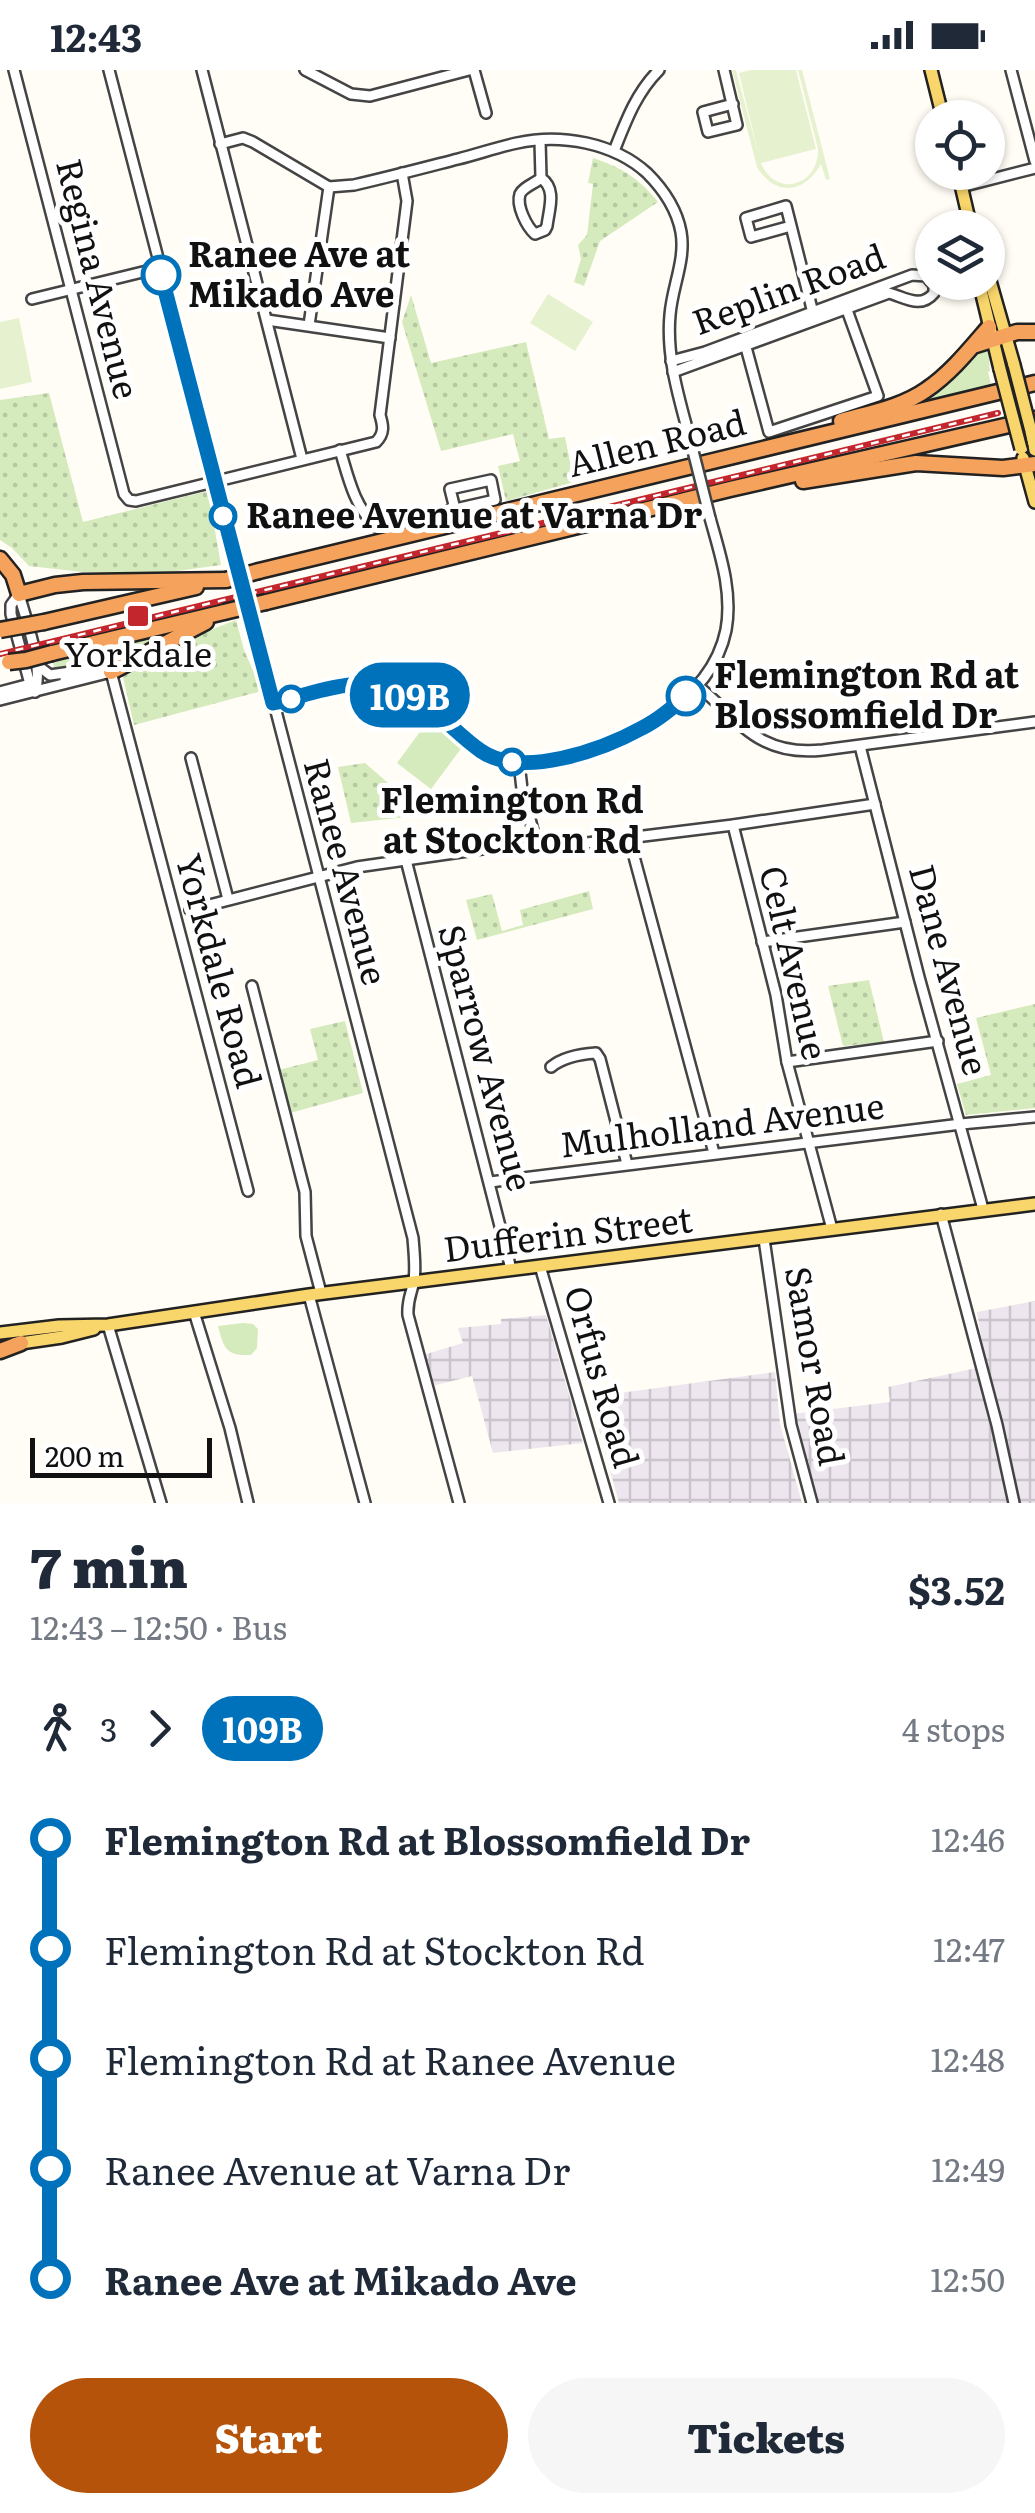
<!DOCTYPE html>
<html lang="en">
<head>
<meta charset="utf-8">
<style>
  body { margin:0; font-family:Literata,serif; background:#f6f6f7; color:#1f2937; height:100vh; display:flex; flex-direction:column; font-size:38px; white-space:nowrap }
  * { box-sizing:border-box; margin:0 }
  p { font-size:32px; color:#747a83 }
  .icon { flex:none; width:55px; height:55px; fill:none; stroke:currentColor; stroke-width:2; stroke-linecap:round; stroke-linejoin:round }
  .map { position:relative; height:1433px; overflow:hidden }
  .details { display:flex; flex-direction:column; background:#fff; flex:1 }
  .details>* { flex:none }
  .badge { padding:0 20px; border-radius:32px; font-size:35px; line-height:65px }
  .tools { position:absolute; left:915px; top:30px; display:grid; gap:20px }
  .tools a { display:grid; place-items:center; width:90px; height:90px; border-radius:50%; background:#fff; box-shadow:0 2px 8px #0004; font-size:50px }
  .scale { position:absolute; left:30px; bottom:25px; width:182px; box-sizing:border-box; padding-left:10px; border:5px solid #111; border-top:0; font-size:28px; line-height:35px; white-space:nowrap; color:#111; -webkit-text-stroke:8px #fff; paint-order:stroke }
  .map>.badge { position:absolute; translate:-50% -50%; box-shadow:0 0 0 5px #fff }
  .legs { display:flex; align-items:center; gap:15px; height:110px; padding:0 30px; font-size:32px }
  .legs p { margin-inline-start:auto }
  .overview { display:flex; align-items:center; justify-content:space-between; height:170px; padding:0 30px }
  h1 { font-size:55px; font-weight:800; line-height:75px }
  .action { display:flex; gap:20px; margin-top:auto; padding:20px 30px }
  .action a { flex:1; height:115px; border-radius:60px; background:#b45309; color:#fff; font-size:40px; font-weight:800; line-height:115px; text-align:center }
  .action a+a { background:#f6f6f7; color:#1f2937 }
  ul { padding:0 30px; list-style:none }
  li { display:flex; align-items:center; gap:35px; height:110px; font-size:38px }
  li i { display:grid; place-items:center; width:15px; height:100%; margin:0 12px; background:currentColor }
  li i::after { content:''; width:25px; height:25px; margin:-12px; border:8px solid; border-radius:50%; background:#fff }
  li p { margin-inline-start:auto }
  li:first-child i { background:linear-gradient(#0000 50%,currentColor 0) }
  li:last-child i { background:linear-gradient(currentColor 50%,#0000 0) }
  .status { display:flex; justify-content:space-between; align-items:center; height:70px; padding:0 50px; background:#fff; direction:ltr }
  .status svg { height:28px; fill:currentColor }
  .map>svg:first-child { display:block }
  .industrial { fill:url(#industrial-grid) }
  .grass { fill:#d5ebbd }
  .park { fill:url(#park-dots) }
  .pitch { fill:#e6f2cf }
  .lines { fill:none; stroke-linecap:round; stroke-linejoin:round }
  .minor-casing { stroke:#444; stroke-width:14 }
  .major-casing { stroke:#222; stroke-width:16 }
  .highway-casing { stroke:#222; stroke-width:19 }
  .minor { stroke:#fff; stroke-width:9 }
  .major { stroke:#f9d66b; stroke-width:11 }
  .highway { stroke:#f5a25d; stroke-width:14 }
  .rail-casing { stroke:#c4262e; stroke-width:6 }
  .rail { stroke:#fff; stroke-width:2.5; stroke-dasharray:8; stroke-linecap:butt }
  .minor-bridge-casing { stroke:#444; stroke-width:14; stroke-linecap:butt }
  .major-bridge-casing { stroke:#222; stroke-width:16; stroke-linecap:butt }
  .highway-bridge-casing { stroke:#222; stroke-width:19; stroke-linecap:butt }
  .minor-bridge { stroke:#fff; stroke-width:9 }
  .major-bridge { stroke:#f9d66b; stroke-width:11 }
  .highway-bridge { stroke:#f5a25d; stroke-width:14 }
  .line-1-casing { stroke:#fff; stroke-width:22 }
  .line-1 { stroke:#0072bc; stroke-width:15 }
  .stop-1-dot { fill:#fff; stroke:#0072bc; stroke-width:5 }
  .poi-dot { fill:#c4262e; stroke:#fff; stroke-width:4 }
  .labels { text-anchor:middle; stroke-width:10; stroke-linejoin:round; paint-order:stroke }
  .stop-label { font-size:35px; font-weight:bold; fill:#111; stroke:#fff; text-anchor:start }
  .street-label { font-size:35px; fill:#111; stroke:#fff }
  .poi-label { font-size:35px; fill:#111; stroke:#fff }
</style>
</head>
<body>
<div class="status"><b>12:43</b><svg viewBox="0 0 49 12"><path d="M0 12V9h3v3zM5 12V6h3v6zM10 12V3h3v9zM15 12V0h3v12zM26 1h20v11H26zM47 4h2v5h-2z"/></svg></div>
<div class="map">
<svg width="1035" height="1433" viewBox="0 0 1035 1433">
  <defs>
    <pattern id="industrial-grid" width="8" height="8" patternUnits="userSpaceOnUse" patternTransform="scale(2.5)"><rect width="8" height="8" fill="#eee6ef"/><path d="M0 4h8M4 0v8" fill="none" stroke="#cbc4cc"/></pattern>
    <pattern id="park-dots" width="8" height="8" patternUnits="userSpaceOnUse" patternTransform="scale(2.5)"><rect width="8" height="8" fill="#d5ebbd"/><path d="M2 2h.1M6 6h.1" fill="none" stroke="#b6c8a1" stroke-width="1.8" stroke-linecap="round"/></pattern>
  </defs>
  <rect width="100%" height="100%" fill="#fffdf5"/>
  <g class="industrial">
    <path d="M1035 1231V1433H817L792 1344 890 1332 888 1317 986 1296 977 1242Z"/>
    <path d="M546 1245 583 1373 493 1383 472 1306 432 1316 423 1285 463 1273 458 1258 501 1254V1249Z"/>
    <path d="M775 1302 780 1354 802 1433H619L590 1327Z"/>
  </g>
  <g class="grass">
    <path d="M988 278 990 301 988 302 992 318 912 338V333L978 279Z"/>
    <path d="M177 561 110 598C93 589 73 599 55 603L53 592Z"/>
    <path d="M428 651 463 676 431 719 397 693Z"/>
    <path d="M243 1253 253 1254 258 1259 257 1278 251 1285C225 1286 224 1278 218 1256Z"/>
  </g>
  <g class="park">
    <path d="M593 88C621 97 640 109 658 132L600 171 584 216 574 212 581 189 578 175 587 165 593 114 588 113Z"/>
    <path d="M411 225 431 293 526 272 549 369 565 367 574 412 506 431 498 396 520 391 513 364 441 381 402 252Z"/>
    <path d="M49 323 83 452 208 421 221 495 163 503 83 502 29 496 12 478 0 470V330Z"/>
    <path d="M236 550 244 580 262 621 134 655 122 603 172 575Z"/>
    <path d="M365 693 425 745 351 753 338 697Z"/>
    <path d="M589 821 593 839 477 870 466 830 492 824 502 861 523 855 520 840Z"/>
    <path d="M869 910 884 972 843 976 828 916Z"/>
    <path d="M1035 934V1038L966 1045 957 1014 991 1005 976 948Z"/>
    <path d="M345 951 363 1023 290 1043 279 1000 318 990 310 959Z"/>
  </g>
  <g class="pitch">
    <path d="M732 0H736L759 87 739 3 751 0H796L816 79 761 93C775 128 819 117 818 79L798 0H802L830 109 826 110 821 94C805 123 776 128 757 97Z"/>
    <path d="M548 224 593 252 575 281 530 253Z"/>
    <path d="M19 248 32 312 0 319V252Z"/>
  </g>
  <g class="lines">
    <g class="minor-casing">
      <g id="minor">
        <path d="M14 0 124 424 129 430 136 431 376 372C385 363 383 355 380 345L407 131 402 103"/>
        <path d="M109 0 201 353 216 420 264 595 413 1168C414 1182 416 1197 414 1211 411 1225 407 1230 408 1245L459 1433"/>
        <path d="M202 0 302 389"/>
        <path d="M305 0 351 24 370 26 469 0"/>
        <path d="M474 0 486 43"/>
        <path d="M724 0 737 55 708 62 703 42 733 34"/>
        <path d="M1011 0 1035 91"/>
        <path d="M540 71 541 108C557 119 549 139 547 156L545 160 535 164C527 157 516 136 520 124 523 117 536 113 541 108"/>
        <path d="M220 74 243 68 253 72 329 117 354 115C389 107 423 98 458 89 478 84 498 77 517 73 561 63 614 73 647 103 663 119 677 140 681 162 686 190 672 217 670 245 666 289 680 331 691 373"/>
        <path d="M614 81C626 51 636 23 659 0"/>
        <path d="M961 117 1035 98"/>
        <path d="M791 156 751 167 746 148 786 136 813 243"/>
        <path d="M32 229 159 198"/>
        <path d="M267 250 390 268"/>
        <path d="M309 255 329 117"/>
        <path d="M744 270 769 362 878 326 847 240"/>
        <path d="M671 291 705 282 912 205 926 206 934 215V223C921 239 906 228 889 223L673 302"/>
        <path d="M340 380C349 410 354 435 376 457L495 430 491 410 450 419 455 439"/>
        <path d="M19 524 11 535V544L30 614 35 622"/>
        <path d="M19 524C26 551 44 596 35 622"/>
        <path d="M37 595 50 605 71 602"/>
        <path d="M111 602 248 1121"/>
        <path d="M65 609 98 597 111 602"/>
        <path d="M697 615C741 652 759 687 823 680L1035 652"/>
        <path d="M0 622 30 614"/>
        <path d="M0 630 111 602"/>
        <path d="M273 633C321 622 374 599 420 631 432 640 444 650 455 660 474 675 489 689 514 692 527 694 540 691 552 689 620 678 711 634 726 560 733 522 720 484 710 448"/>
        <path d="M860 676 919 907 983 1139"/>
        <path d="M191 688 228 829"/>
        <path d="M519 693 522 719 538 779"/>
        <path d="M733 755 776 925 787 992 832 1159"/>
        <path d="M629 768 714 1083"/>
        <path d="M406 790 511 1199"/>
        <path d="M190 840 357 797 489 778 538 779 733 755 875 734"/>
        <path d="M762 872 905 852"/>
        <path d="M252 916 305 1122 306 1166 321 1223"/>
        <path d="M787 992 938 971"/>
        <path d="M551 997C563 987 580 984 596 983L600 989 627 1094"/>
        <path d="M490 1112 961 1054 1035 1047"/>
        <path d="M941 1144 997 1355 1014 1433"/>
        <path d="M764 1169 791 1355 812 1433"/>
        <path d="M540 1196 609 1433"/>
        <path d="M309 1225 365 1433"/>
        <path d="M194 1242 230 1358 248 1433"/>
        <path d="M108 1255 161 1433"/>
      </g>
    </g>
    <g class="major-casing">
      <g id="major">
        <path d="M931 0 943 48"/>
        <path d="M958 102 971 158"/>
        <path d="M988 204 1014 295"/>
        <path d="M979 212 1000 299"/>
        <path d="M1031 361 1035 380"/>
        <path d="M1023 388 1035 432"/>
        <path d="M0 1263 59 1256 108 1255 309 1225 1035 1134"/>
        <path d="M14 1274 62 1267 94 1259"/>
      </g>
    </g>
    <g class="highway-casing">
      <g id="highway">
        <path d="M976 275 1017 262H1035"/>
        <path d="M841 351C869 343 902 337 926 320 950 304 970 279 989 257"/>
        <path d="M803 411 916 393 1003 398 1035 394"/>
        <path d="M0 489 13 505 19 524 55 515 83 512 226 510"/>
        <path d="M259 501 1035 313"/>
        <path d="M266 532 730 419 1035 349"/>
        <path d="M44 552 196 517"/>
        <path d="M52 583 224 542"/>
        <path d="M111 602 206 552"/>
        <path d="M0 1281 21 1273"/>
      </g>
    </g>
    <use href="#minor" class="minor"/>
    <use href="#major" class="major"/>
    <use href="#highway" class="highway"/>
    <g class="rail-casing">
      <path id="rail" d="M0 584 998 343"/>
    </g>
    <use href="#rail" class="rail"/>
    <g class="minor-bridge-casing">
      <path id="minor-bridge" d="M691 373 710 448"/>
    </g>
    <g class="major-bridge-casing">
      <g id="major-bridge">
        <path d="M1014 295 1031 361"/>
        <path d="M1000 299 1021 379"/>
      </g>
    </g>
    <g class="highway-bridge-casing">
      <g id="highway-bridge">
        <path d="M226 510 259 501"/>
        <path d="M224 542 266 532"/>
        <path d="M0 560 44 552"/>
        <path d="M9 592 26 590 52 583"/>
      </g>
    </g>
    <use href="#minor-bridge" class="minor-bridge"/>
    <use href="#major-bridge" class="major-bridge"/>
    <use href="#highway-bridge" class="highway-bridge"/>
  </g>
  <g class="lines">
    <g class="line-1-casing">
      <path id="line-1" d="M161 205 273 633C312 624 353 606 394 618 428 628 452 661 481 681 522 709 602 680 642 658 658 650 672 638 686 626"/>
    </g>
    <use href="#line-1" class="line-1"/>
  </g>
  <g class="stop-1-dot">
    <circle cx="161" cy="205" r="18"/>
    <circle cx="223" cy="446" r="12"/>
    <circle cx="686" cy="626" r="18"/>
    <circle cx="291" cy="629" r="12"/>
    <circle cx="512" cy="692" r="12"/>
  </g>
  <rect class="poi-dot" x="126" y="534" width="24" height="24" rx="5"/>
  <g class="labels">
    <g class="stop-label">
      <text x="188" y="197">Ranee Ave at<tspan x="188" dy="40">Mikado Ave</tspan></text>
      <text x="246" y="458">Ranee Avenue at Varna Dr</text>
      <text x="714" y="618">Flemington Rd at<tspan x="714" dy="40">Blossomfield Dr</tspan></text>
      <text x="512" y="743" text-anchor="middle">Flemington Rd<tspan x="512" dy="40">at Stockton Rd</tspan></text>
    </g>
    <g class="street-label">
      <text transform="translate(97 209) rotate(76)" y="12">Regina Avenue</text>
      <text transform="translate(789 220) rotate(-20)" y="12">Replin Road</text>
      <text transform="translate(657 374) rotate(-14)" y="12">Allen Road</text>
      <text transform="translate(345 802) rotate(75)" y="12">Ranee Avenue</text>
      <text transform="translate(793 893) rotate(77)" y="12">Celt Avenue</text>
      <text transform="translate(948 900) rotate(75)" y="12">Dane Avenue</text>
      <text transform="translate(218 901) rotate(75)" y="12">Yorkdale Road</text>
      <text transform="translate(485 988) rotate(75)" y="12">Sparrow Avenue</text>
      <text transform="translate(722 1056) rotate(-7)" y="12">Mulholland Avenue</text>
      <text transform="translate(568 1165) rotate(-7)" y="12">Dufferin Street</text>
      <text transform="translate(814 1296) rotate(80)" y="12">Samor Road</text>
      <text transform="translate(601 1307) rotate(74)" y="12">Orfus Road</text>
    </g>
    <g class="poi-label">
      <text x="138" y="597">Yorkdale</text>
    </g>
  </g>
</svg>
<div class="tools">
<a><svg class="icon" aria-label="locate" viewBox="0 0 24 24"><circle cx="12" cy="12" r="6"/><path d="M12 2v4M12 18v4M2 12h4M18 12h4"/></svg></a>
<a><svg class="icon" aria-label="layers" viewBox="0 0 24 24"><path d="M12 4l9 5-9 5-9-5zM3 14l9 5 9-5"/></svg></a>
</div>
<div class="scale">200 m</div>
<b class="badge" style="left:410px;top:625px;background:#0072bc;color:#fff">109B</b>
</div>
<section class="details">
<div class="overview"><div><h1>7 min</h1><p>12:43 – 12:50 · Bus</p></div><b>$3.52</b></div>
<div class="legs"><svg class="icon" aria-label="walk" viewBox="0 0 24 24"><circle cx="13" cy="4" r="2"/><path d="M13 8l-2 6 4 7M11 14l-3 7M7 12l3-4h3l4 4"/></svg>3<svg class="icon" aria-label="forward" viewBox="0 0 24 24"><path d="M9 5l7 7-7 7"/></svg><b class="badge" style="background:#0072bc;color:#fff">109B</b><p>4 stops</p></div>
<ul>
<li><i style="color:#0072bc"></i><b>Flemington Rd at Blossomfield Dr</b><p>12:46</p></li>
<li><i style="color:#0072bc"></i><span>Flemington Rd at Stockton Rd</span><p>12:47</p></li>
<li><i style="color:#0072bc"></i><span>Flemington Rd at Ranee Avenue</span><p>12:48</p></li>
<li><i style="color:#0072bc"></i><span>Ranee Avenue at Varna Dr</span><p>12:49</p></li>
<li><i style="color:#0072bc"></i><b>Ranee Ave at Mikado Ave</b><p>12:50</p></li>
</ul>
<div class="action"><a>Start</a><a>Tickets</a></div>
</section>
</body>
</html>
